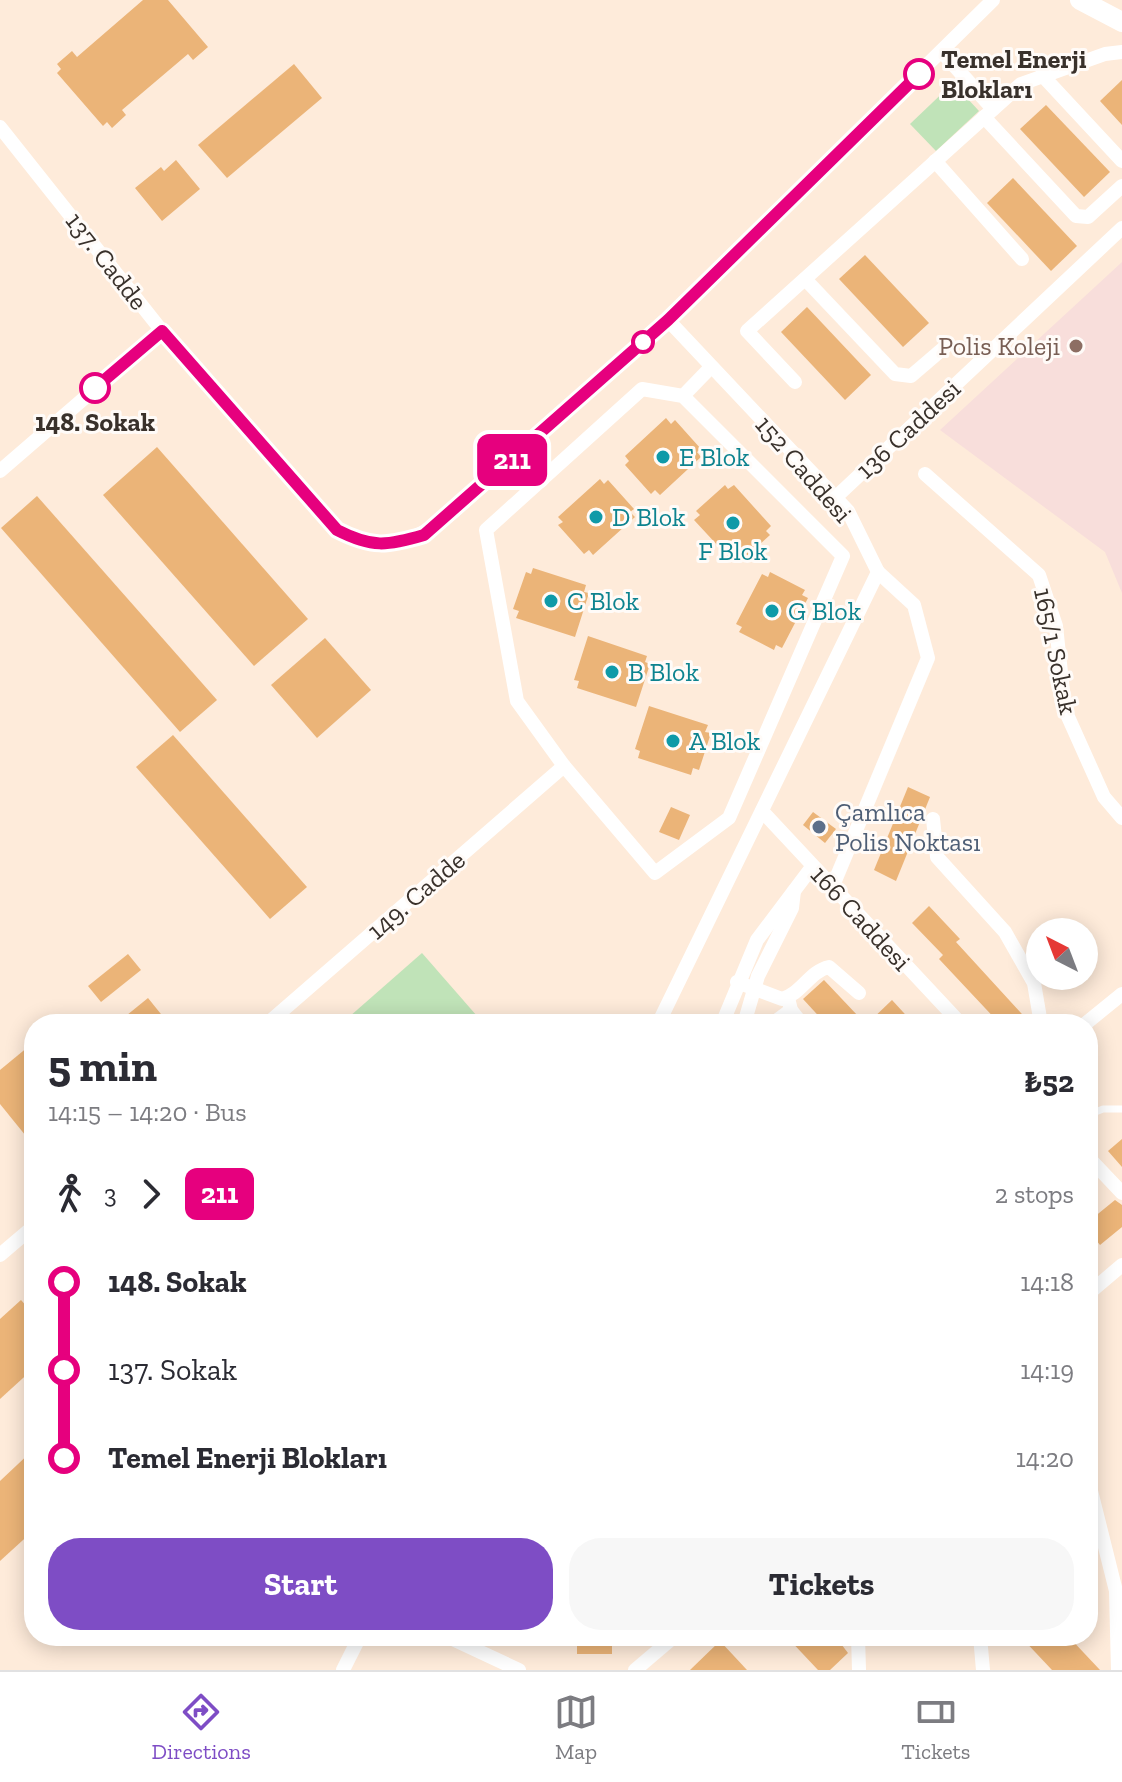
<!DOCTYPE html>
<html lang="en">
<head>
<meta charset="utf-8">
<style>
  body { margin:0; font-family:"Zilla Slab",serif; background:#f7f7f7; color:#2b2b33; height:100vh; display:flex; flex-direction:column; font-size:30px; white-space:nowrap }
  * { box-sizing:border-box; margin:0 }
  p { font-size:26px; color:#7c7c81 }
  .icon { flex:none; width:44px; height:44px; fill:none; stroke:currentColor; stroke-width:2; stroke-linecap:round; stroke-linejoin:round }
  .map { position:relative; flex:1; overflow:hidden }
  .sheet { position:absolute; left:24px; top:1014px; width:1074px; height:632px; display:flex; flex-direction:column; background:#fff; border-radius:32px; box-shadow:0 4px 20px #0003 }
  .sheet>* { flex:none }
  .badge { padding:0 16px; border-radius:12px; font-size:28px; line-height:52px }
  .needle { width:52px; rotate:318deg }
  .tools { position:absolute; left:1026px; top:918px; display:grid; gap:16px }
  .tools a { display:grid; place-items:center; width:72px; height:72px; border-radius:50%; background:#fff; box-shadow:0 4px 20px #0003; font-size:40px }
  .map>.badge { position:absolute; translate:-50% -50%; box-shadow:0 0 0 4px #fff }
  .legs { display:flex; align-items:center; gap:12px; height:88px; padding:0 24px; font-size:26px }
  .legs p { margin-inline-start:auto }
  .headline { display:flex; align-items:center; justify-content:space-between; height:136px; padding:0 24px }
  h1 { font-size:44px; font-weight:700; line-height:60px }
  .button { display:flex; gap:16px; margin-top:auto; padding:16px 24px }
  .button a { flex:1; height:92px; border-radius:32px; background:#7e4dc5; color:#fff; font-size:32px; font-weight:700; line-height:92px; text-align:center }
  .button a+a { background:#f7f7f7; color:#2b2b33 }
  ul { padding:0 24px; list-style:none }
  li { display:flex; align-items:center; gap:28px; height:88px; font-size:30px }
  li i { display:grid; place-items:center; width:12px; height:100%; margin:0 10px; background:currentColor }
  li i::after { content:''; width:20px; height:20px; margin:-10px; border:6px solid; border-radius:50%; background:#fff }
  li p { margin-inline-start:auto }
  li:first-child i { background:linear-gradient(#0000 50%,currentColor 0) }
  li:last-child i { background:linear-gradient(currentColor 50%,#0000 0) }
  .tabs { display:flex; justify-content:space-around; align-items:center; height:112px; border-top:2px solid #e1e1e2; background:#fff; font-size:22px; color:#7c7c81 }
  .tabs a { display:grid; justify-items:center; gap:4px }
  .tabs .selected { color:#7e4dc5 }
  .map>svg:first-child { display:block }
  .education { fill:#f8dedb }
  .green { fill:#c0e3b8 }
  .building { fill:#ebb478 }
  .lines { fill:none; stroke-linecap:round; stroke-linejoin:round }
  .service { stroke:#fff; stroke-width:7 }
  .minor { stroke:#fff; stroke-width:14 }
  .secondary { stroke:#fff; stroke-width:20 }
  .line-1-casing { stroke:#fff; stroke-width:18 }
  .line-1 { stroke:#e6007e; stroke-width:12 }
  .stop-1-dot { fill:#fff; stroke:#e6007e; stroke-width:4 }
  .education-dot { fill:#8d6e63; stroke:#fffbf8; stroke-width:3 }
  .culture-dot { fill:#0f9aa8; stroke:#fffbf8; stroke-width:3 }
  .service-dot { fill:#5c6f8a; stroke:#fffbf8; stroke-width:3 }
  .labels { text-anchor:middle; stroke-width:6; stroke-linejoin:round; paint-order:stroke }
  .stop-label { font-size:26px; font-weight:bold; fill:#39312b; stroke:#fffbf8; text-anchor:start }
  .street-label { font-size:26px; fill:#39312b; stroke:#fffbf8 }
  .education-label { font-size:26px; fill:#785e54; stroke:#fffbf8; text-anchor:end }
  .culture-label { font-size:26px; fill:#0d838f; stroke:#fffbf8; text-anchor:start }
  .service-label { font-size:26px; fill:#4e5e75; stroke:#fffbf8; text-anchor:start }
</style>
</head>
<body>
<div class="map">
<svg width="1122" height="1670" viewBox="0 0 1122 1670">
  <rect width="100%" height="100%" fill="#feebda"/>
  <path class="education" d="M1122 262V593L1105 552 940 430Z"/>
  <g class="green">
    <path d="M953 83 979 111 936 151 910 124Z"/>
    <path d="M422 953 484 1024H341Z"/>
  </g>
  <g class="building">
    <path d="M143 0H168L208 47 193 60 188 54 122 110 126 115 112 128 107 122 103 126 57 73 61 69 57 64 72 51 77 57Z"/>
    <path d="M294 64 322 98 227 178 198 145Z"/>
    <path d="M1122 80V125L1100 101Z"/>
    <path d="M1046 105 1110 172 1084 197 1020 129Z"/>
    <path d="M176 160 200 189 162 221 135 188 161 167 164 171Z"/>
    <path d="M1013 178 1077 246 1051 271 987 203Z"/>
    <path d="M865 255 929 323 903 347 839 279Z"/>
    <path d="M807 307 871 375 845 400 781 332Z"/>
    <path d="M666 418 671 424 675 420 692 439 701 449 697 452 701 457 660 495 655 490 651 494 634 475 625 465 629 461 625 456Z"/>
    <path d="M157 447 308 619 254 666 103 495Z"/>
    <path d="M600 479 604 484 608 480 634 509 630 512 635 517 593 555 589 550 584 554 558 525 563 522 558 517Z"/>
    <path d="M725 485 728 489 734 485 771 526 766 531 770 535 741 561 737 557 732 561 694 520 700 515 696 511Z"/>
    <path d="M37 496 217 700 180 732 1 528Z"/>
    <path d="M533 568 586 585 584 592 589 593 575 637 516 618 519 611 513 609 526 572 531 574Z"/>
    <path d="M770 572 805 590 802 595 808 598 782 648 776 645 774 650 739 632 742 627 736 624 762 574 768 577Z"/>
    <path d="M588 636 647 656 645 662 650 664 636 707 577 688 579 681 574 680Z"/>
    <path d="M325 638 371 690 317 738 271 685Z"/>
    <path d="M649 706 708 725 705 732 711 733 699 770 693 768 691 775 638 758 640 751 635 749Z"/>
    <path d="M173 735 307 887 270 919 136 767Z"/>
    <path d="M908 787 930 797 896 881 874 870Z"/>
    <path d="M671 807 690 815 679 840 659 832Z"/>
    <path d="M813 812 836 829 825 843 803 825Z"/>
    <path d="M929 906 960 939 956 942 1031 1024H1000L939 959 943 955 912 923Z"/>
    <path d="M128 954 141 970 101 1002 88 986Z"/>
    <path d="M824 980 858 1016 850 1024H826L803 999Z"/>
    <path d="M148 998 169 1024H116Z"/>
    <path d="M892 1000 914 1024H867Z"/>
    <path d="M34 1042V1146L0 1104V1070Z"/>
    <path d="M1122 1139V1167L1108 1151Z"/>
    <path d="M1115 1200 1122 1205V1227L1100 1245 1096 1240 1088 1247V1222Z"/>
    <path d="M21 1300 34 1315V1368L0 1399V1319Z"/>
    <path d="M34 1449V1530L0 1561V1481Z"/>
    <rect x="577" y="1636" width="35" height="18"/>
    <path d="M786 1636H835L848 1653 830 1670H818Z"/>
    <path d="M1020 1636H1068L1100 1670H1052Z"/>
    <path d="M720 1641 747 1670H690Z"/>
  </g>
  <g class="lines">
    <path class="service" d="M1088 1115 1103 1109H1122"/>
    <g class="minor">
      <path d="M942 52 993 109"/>
      <path d="M1042 75 1122 161"/>
      <path d="M984 117 1076 216 1088 217 1122 186"/>
      <path d="M0 127 162 331 337 530C385 555 412 544 453 512L668 320 993 0"/>
      <path d="M935 161 1022 259"/>
      <path d="M805 279 895 374 911 376 946 346"/>
      <path d="M795 382 747 331 1021 84 1105 54 1122 52"/>
      <path d="M642 389 683 396 843 556 729 818 655 873 564 766 517 701 486 530Z"/>
      <path d="M683 396 711 367"/>
      <path d="M0 471 162 331"/>
      <path d="M925 474 1039 575 1056 626 1065 710 1104 797 1122 818"/>
      <path d="M835 498 1122 228"/>
      <path d="M762 811 961 1024"/>
      <path d="M933 819 937 857 1005 932 1034 983 1041 1024"/>
      <path d="M832 888 928 658 914 605 878 572"/>
      <path d="M737 982 782 999C801 994 810 971 829 967L859 993"/>
      <path d="M788 998 791 1010 802 1024"/>
      <path d="M267 1024 564 766"/>
      <path d="M658 1024 878 572 848 511 668 320"/>
      <path d="M722 1024 757 940 812 867"/>
      <path d="M744 1024 758 976 792 908 794 891"/>
      <path d="M772 1024 791 1010"/>
      <path d="M1085 1024 1122 994"/>
      <path d="M1088 1157 1122 1193"/>
      <path d="M0 1255 34 1226"/>
      <path d="M1088 1294 1122 1265"/>
      <path d="M1088 1479 1116 1591 1118 1670"/>
      <path d="M446 1636 519 1670"/>
      <path d="M858 1636 859 1670"/>
      <path d="M980 1636 983 1670"/>
      <path d="M343 1670 360 1636"/>
      <path d="M635 1670 675 1636"/>
    </g>
    <path class="secondary" d="M1080 0 1122 22"/>
  </g>
  <g class="lines">
    <g class="line-1-casing">
      <path id="line-1" d="M95 388 162 331 337 530C372 548 387 546 424 535L668 320 919 74"/>
    </g>
    <use href="#line-1" class="line-1"/>
  </g>
  <g class="stop-1-dot">
    <circle cx="919" cy="74" r="14"/>
    <circle cx="643" cy="342" r="10"/>
    <circle cx="95" cy="388" r="14"/>
  </g>
  <circle class="education-dot" cx="1076" cy="346" r="8"/>
  <g class="culture-dot">
    <circle cx="663" cy="457" r="8"/>
    <circle cx="596" cy="517" r="8"/>
    <circle cx="733" cy="523" r="8"/>
    <circle cx="551" cy="601" r="8"/>
    <circle cx="772" cy="611" r="8"/>
    <circle cx="612" cy="672" r="8"/>
    <circle cx="673" cy="741" r="8"/>
  </g>
  <circle class="service-dot" cx="819" cy="827" r="8"/>
  <g class="labels">
    <g class="stop-label">
      <text x="941" y="68">Temel Enerji<tspan x="941" dy="30">Blokları</tspan></text>
      <text x="95" y="431" text-anchor="middle">148. Sokak</text>
    </g>
    <g class="street-label">
      <text transform="translate(107 261) rotate(52)" y="9">137. Cadde</text>
      <text transform="translate(908 429) rotate(-43)" y="9">136 Caddesi</text>
      <text transform="translate(804 469) rotate(49)" y="9">152 Caddesi</text>
      <text transform="translate(1056 651) rotate(78)" y="9">165/1 Sokak</text>
      <text transform="translate(416 895) rotate(-41)" y="9">149. Cadde</text>
      <text transform="translate(861 918) rotate(47)" y="9">166 Caddesi</text>
    </g>
    <g class="education-label">
      <text x="1060" y="355">Polis Koleji</text>
    </g>
    <g class="culture-label">
      <text x="679" y="466">E Blok</text>
      <text x="612" y="526">D Blok</text>
      <text x="733" y="560" text-anchor="middle">F Blok</text>
      <text x="567" y="610">C Blok</text>
      <text x="788" y="620">G Blok</text>
      <text x="628" y="681">B Blok</text>
      <text x="689" y="750">A Blok</text>
    </g>
    <g class="service-label">
      <text x="835" y="821">Çamlıca<tspan x="835" dy="30">Polis Noktası</tspan></text>
    </g>
  </g>
</svg>
<div class="tools">
<a><svg class="needle" viewBox="-14 -14 28 28"><path d="M0-13l5 13h-10z" fill="#e53935"/><path d="M0 13l5-13h-10z" fill="#7c7c81"/></svg></a>
</div>
<b class="badge" style="left:512px;top:460px;background:#e6007e;color:#fff">211</b>
<section class="sheet">
<div class="headline"><div><h1>5 min</h1><p>14:15 – 14:20 · Bus</p></div><b>₺52</b></div>
<div class="legs"><svg class="icon" aria-label="walk" viewBox="0 0 24 24"><circle cx="13" cy="4" r="2"/><path d="M13 8l-2 6 4 7M11 14l-3 7M7 12l3-4h3l4 4"/></svg>3<svg class="icon" aria-label="forward" viewBox="0 0 24 24"><path d="M9 5l7 7-7 7"/></svg><b class="badge" style="background:#e6007e;color:#fff">211</b><p>2 stops</p></div>
<ul>
<li><i style="color:#e6007e"></i><b>148. Sokak</b><p>14:18</p></li>
<li><i style="color:#e6007e"></i><span>137. Sokak</span><p>14:19</p></li>
<li><i style="color:#e6007e"></i><b>Temel Enerji Blokları</b><p>14:20</p></li>
</ul>
<div class="button"><a>Start</a><a>Tickets</a></div>
</section>
</div>
<nav class="tabs">
<a class="selected"><svg class="icon" aria-label="directions" viewBox="0 0 24 24"><path d="M12 3l9 9-9 9-9-9zM9 14v-3h6M13 9l2 2-2 2"/></svg>Directions</a>
<a><svg class="icon" aria-label="map" viewBox="0 0 24 24"><path d="M3 6l6-2 6 2 6-2v14l-6 2-6-2-6 2zM9 4v14M15 6v14"/></svg>Map</a>
<a><svg class="icon" aria-label="tickets" viewBox="0 0 24 24"><path d="M3 7h18v10H3zM15 7v10"/></svg>Tickets</a>
</nav>
</body>
</html>
